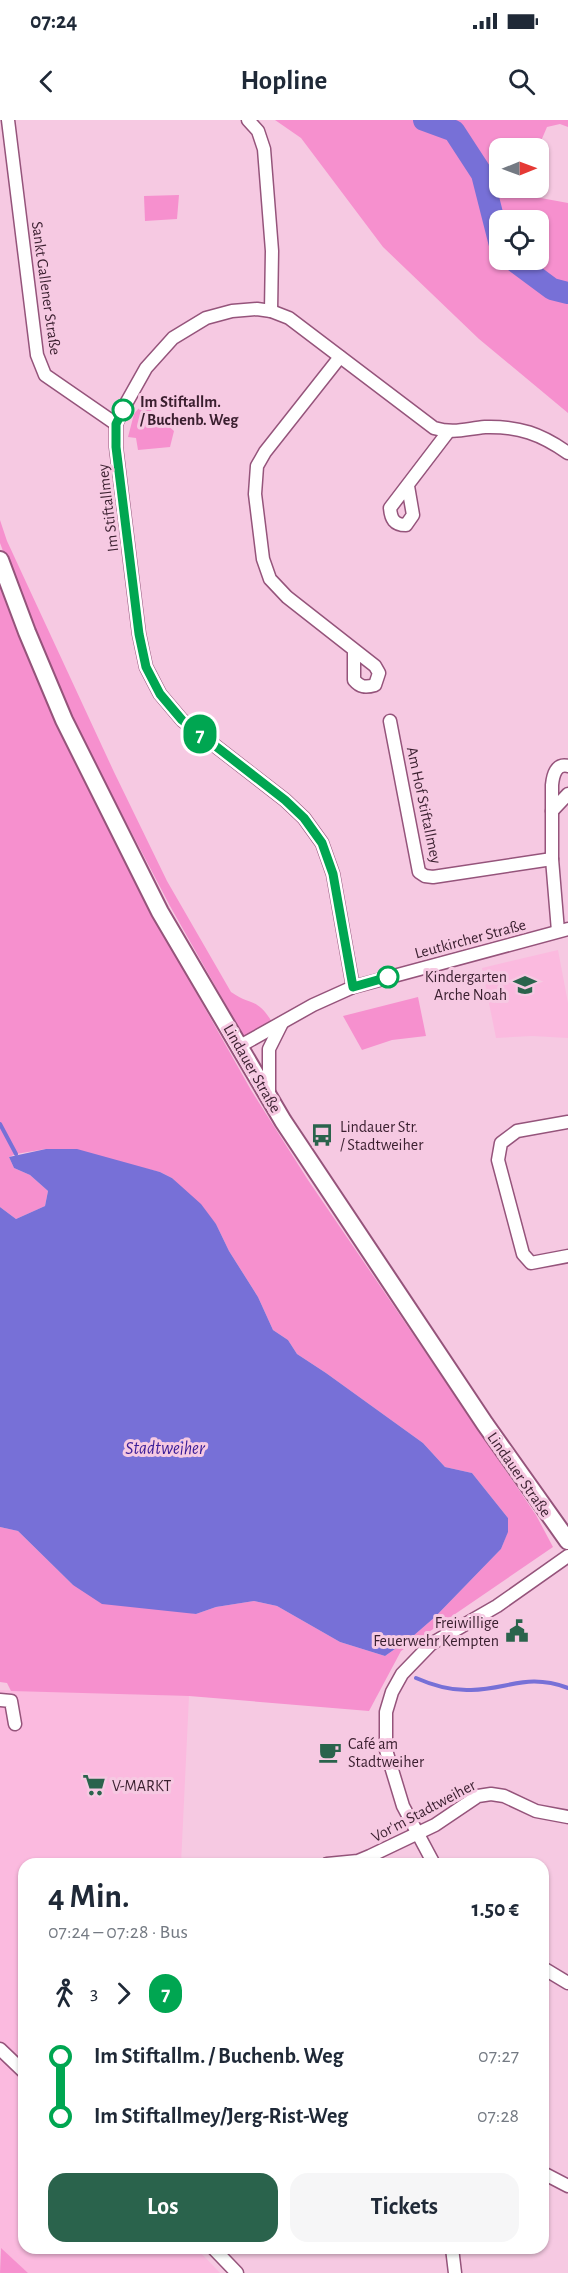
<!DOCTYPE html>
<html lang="de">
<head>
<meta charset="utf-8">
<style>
  body { margin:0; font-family:"Alegreya Sans",sans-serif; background:#f6f6f7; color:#1f2937; height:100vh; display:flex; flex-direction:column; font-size:22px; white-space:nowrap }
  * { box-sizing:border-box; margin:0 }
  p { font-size:20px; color:#747a83 }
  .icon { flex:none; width:33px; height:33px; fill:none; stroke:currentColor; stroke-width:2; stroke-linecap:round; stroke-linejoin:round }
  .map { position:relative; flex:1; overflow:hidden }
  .side { position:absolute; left:18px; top:1738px; width:531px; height:396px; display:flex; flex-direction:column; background:#fff; border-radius:18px; box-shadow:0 2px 4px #0004 }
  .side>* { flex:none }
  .badge { padding:0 12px; border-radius:20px; font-size:21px; line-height:39px }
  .needle { width:39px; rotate:89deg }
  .controls { position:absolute; left:489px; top:18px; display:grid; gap:12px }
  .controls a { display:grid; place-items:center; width:60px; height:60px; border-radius:12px; background:#fff; box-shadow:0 2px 4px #0004; font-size:30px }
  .map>.badge { position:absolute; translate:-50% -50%; box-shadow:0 0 0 3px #fff }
  .legs { display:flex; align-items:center; gap:9px; height:66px; padding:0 30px; font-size:20px }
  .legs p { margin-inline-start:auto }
  .overview { display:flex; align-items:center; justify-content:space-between; height:102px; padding:0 30px }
  h1 { font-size:33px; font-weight:600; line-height:45px }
  .primary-button { display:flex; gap:12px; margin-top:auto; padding:12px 30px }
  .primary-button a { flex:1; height:69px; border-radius:18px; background:#2a634c; color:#fff; font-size:24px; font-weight:600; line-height:69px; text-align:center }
  .primary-button a+a { background:#f6f6f7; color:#1f2937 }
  ul { padding:0 30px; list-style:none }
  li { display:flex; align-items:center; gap:21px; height:60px; font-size:22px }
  li i { display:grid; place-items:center; width:9px; height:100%; margin:0 8px; background:currentColor }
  li i::after { content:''; width:15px; height:15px; margin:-8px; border:4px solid; border-radius:50%; background:#fff }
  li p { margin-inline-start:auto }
  li:first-child i { background:linear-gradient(#0000 50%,currentColor 0) }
  li:last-child i { background:linear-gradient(currentColor 50%,#0000 0) }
  .status { display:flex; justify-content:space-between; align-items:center; height:42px; padding:0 30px; background:#fff; direction:ltr }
  .status svg { height:16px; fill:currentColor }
  header { display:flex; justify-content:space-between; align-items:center; height:78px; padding:0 30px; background:#fff; font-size:27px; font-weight:600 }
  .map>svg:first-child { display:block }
  .built { fill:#fbbadf }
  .green { fill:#f690ce; fill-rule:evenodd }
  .water { fill:#7770d7 }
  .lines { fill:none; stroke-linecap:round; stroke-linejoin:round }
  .stream { stroke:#7770d7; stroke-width:4 }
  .river { stroke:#7770d7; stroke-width:22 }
  .minor-casing { stroke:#95547b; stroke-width:15 }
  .secondary-casing { stroke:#95547b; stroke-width:20 }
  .minor { stroke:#fff; stroke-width:12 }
  .secondary { stroke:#fff; stroke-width:16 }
  .line-1-casing { stroke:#fff; stroke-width:14 }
  .line-1 { stroke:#00a651; stroke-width:9 }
  .stop-1-dot { fill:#fff; stroke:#00a651; stroke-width:3 }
  .labels { text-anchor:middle; stroke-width:6; stroke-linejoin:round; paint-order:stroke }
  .street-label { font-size:16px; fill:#3a1f2f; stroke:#f6c9e2 }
  .stop-label { font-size:16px; font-weight:bold; fill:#3a1f2f; stroke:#f6c9e2; text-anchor:start }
  .poi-label { font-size:16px; fill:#3a1f2f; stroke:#f6c9e2; text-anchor:start }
  .water-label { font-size:18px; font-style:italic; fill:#3b1d97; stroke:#f6c9e2 }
</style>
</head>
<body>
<div class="status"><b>07:24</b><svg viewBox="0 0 49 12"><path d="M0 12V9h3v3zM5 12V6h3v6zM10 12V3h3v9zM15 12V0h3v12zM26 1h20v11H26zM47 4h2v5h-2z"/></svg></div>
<header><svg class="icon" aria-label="back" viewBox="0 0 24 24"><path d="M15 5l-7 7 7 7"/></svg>Hopline<svg class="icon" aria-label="search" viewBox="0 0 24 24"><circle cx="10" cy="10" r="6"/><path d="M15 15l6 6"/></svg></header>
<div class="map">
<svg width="568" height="2153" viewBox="0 0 568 2153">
  <rect width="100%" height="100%" fill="#f6c9e2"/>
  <g class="built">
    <path d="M558 830 568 883V918L532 916 496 918 482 848Z"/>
    <path d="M0 1570 189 1576 181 1744H24V2128L197 2129 220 2153H28L0 2129Z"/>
  </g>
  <g class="green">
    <path d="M275 0H568V7L560 4 547 7 538 28H500V68H521L519 74 568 83V293L479 219 383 127 301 18ZM500 100H538V140H500Z"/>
    <path d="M179 75 177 99 145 101 144 76Z"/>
    <path d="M143 283 174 311 170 327 138 330 136 318 128 317 134 294Z"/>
    <path d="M0 400 7 421 114 652 167 761 231 872C252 887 256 876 272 902L244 917 170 786 71 597 32 509 0 423Z"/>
    <path d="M0 458 153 796 251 970 308 1060 536 1395 553 1427 401 1531 369 1591 189 1576 11 1571 7 1563 0 1562V1407L18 1411 73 1465 196 1494 216 1487 254 1481 277 1486 340 1522 385 1536 412 1517 435 1497 501 1429 508 1411V1398L472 1353 445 1347 423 1323 326 1253 297 1234 288 1220 273 1210 258 1177 229 1131 216 1104 172 1058 160 1052 126 1044 46 1029 16 1034 9 1037 14 1048 30 1055 48 1071 45 1086 16 1099 0 1087Z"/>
    <path d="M418 877 426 916 392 920 362 930 343 896Z"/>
    <path d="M1 2128 28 2153H0Z"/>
  </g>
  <path class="water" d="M46 1029H77L160 1052 172 1058 201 1084 216 1104 229 1131 258 1177 273 1210 288 1220 297 1234 326 1253 423 1323 445 1347 472 1353 508 1398V1412L501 1429 435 1497 412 1517 385 1536 340 1522 277 1486 254 1481 216 1487 196 1494 102 1484 73 1465 18 1411 0 1407V1087L16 1099 45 1086 48 1071 30 1055 14 1048 9 1037Z"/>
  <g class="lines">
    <g class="stream">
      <path d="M0 1004 16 1034"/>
      <path d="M416 1558C434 1566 451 1571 471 1570 509 1569 527 1553 568 1568"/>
    </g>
    <g class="river">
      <path d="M424 0 454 11 482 54 500 125"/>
      <path d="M513 140 552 169 568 173"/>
    </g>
    <g class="minor-casing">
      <g id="minor">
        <path d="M8 0 37 235 45 255 116 304"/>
        <path d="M248 0 258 11 264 29 272 131 271 191"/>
        <path d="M340 237 265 332 257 346 255 374 263 439 270 459 287 477 375 546 379 553 375 565C365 568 360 567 354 560V531"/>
        <path d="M408 366 413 395 406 405C394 405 391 399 390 388L448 312"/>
        <path d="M390 601 419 752 425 756 433 757 552 739"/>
        <path d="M552 691 568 674"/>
        <path d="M558 811 552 739V665C553 655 556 643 568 646"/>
        <path d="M353 867 333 754 322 723 304 698 285 680 182 600 160 574 146 547 139 514 116 327V304L123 289 146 248 173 218 206 198 232 191 257 189 271 191 289 198 434 308C454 314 465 309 485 307 519 306 541 314 568 333"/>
        <path d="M240 926 313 885 353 867 568 809"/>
        <path d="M269 976V929L282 903"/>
        <path d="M568 1002 517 1011 501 1023 498 1040 523 1134 531 1143 568 1136"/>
        <path d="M0 1580 11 1581 15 1604"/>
        <path d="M327 1744 358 1741 370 1736 435 1705 478 1676 491 1674 504 1676 536 1691 568 1697"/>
        <path d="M434 1744 403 1686 386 1630V1592L392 1572 402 1554 431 1524 497 1486 568 1436"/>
        <path d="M543 1848 568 1863"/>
        <path d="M0 1929 24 1952"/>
        <path d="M543 2053 568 2066"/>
        <path d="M213 2128 237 2153"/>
        <path d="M452 2128 455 2153"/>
      </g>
    </g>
    <g class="secondary-casing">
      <path id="secondary" d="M0 440 27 512 64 600 160 792 283 1001 485 1304 568 1421"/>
    </g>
    <use href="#minor" class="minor"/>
    <use href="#secondary" class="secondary"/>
  </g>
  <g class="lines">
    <g class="line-1-casing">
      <path id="line-1" d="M123 290 116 304V327L139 514 146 547 160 574 182 600 285 680 304 698 322 723 333 754 353 867 388 857"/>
    </g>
    <use href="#line-1" class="line-1"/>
  </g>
  <defs>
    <g id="school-bare" transform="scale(1.8)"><path d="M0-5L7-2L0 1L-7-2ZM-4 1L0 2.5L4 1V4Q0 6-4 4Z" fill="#2a634c" stroke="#f6c9e2" stroke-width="2.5" paint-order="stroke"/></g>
    <g id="bus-bare" transform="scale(1.8)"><path d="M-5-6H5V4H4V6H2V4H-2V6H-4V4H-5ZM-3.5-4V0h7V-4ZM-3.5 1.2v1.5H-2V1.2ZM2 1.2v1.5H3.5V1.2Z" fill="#2a634c" stroke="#f6c9e2" stroke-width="2.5" paint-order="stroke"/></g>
    <g id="civic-bare" transform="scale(1.8)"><path d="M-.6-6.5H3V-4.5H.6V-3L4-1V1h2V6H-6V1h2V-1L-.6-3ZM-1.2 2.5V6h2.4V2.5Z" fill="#2a634c" stroke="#f6c9e2" stroke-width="2.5" paint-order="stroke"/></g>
    <g id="cafe-bare" transform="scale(1.8)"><path d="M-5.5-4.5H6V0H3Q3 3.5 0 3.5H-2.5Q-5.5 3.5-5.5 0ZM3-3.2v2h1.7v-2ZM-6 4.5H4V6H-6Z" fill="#2a634c" stroke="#f6c9e2" stroke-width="2.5" paint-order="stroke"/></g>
    <g id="supermarket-bare" transform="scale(1.8)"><path d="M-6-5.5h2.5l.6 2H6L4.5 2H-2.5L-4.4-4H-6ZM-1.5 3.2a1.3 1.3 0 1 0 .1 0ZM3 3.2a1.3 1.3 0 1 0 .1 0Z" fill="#2a634c" stroke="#f6c9e2" stroke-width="2.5" paint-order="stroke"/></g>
  </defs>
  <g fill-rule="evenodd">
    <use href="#school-bare" x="525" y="865"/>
    <use href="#bus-bare" x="322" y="1015"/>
    <use href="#civic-bare" x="517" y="1511"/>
    <use href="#cafe-bare" x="330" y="1632"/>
    <use href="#supermarket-bare" x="94" y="1665"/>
  </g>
  <g class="stop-1-dot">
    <circle cx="123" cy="290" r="10"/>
    <circle cx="388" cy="857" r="10"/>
  </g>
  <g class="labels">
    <g class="street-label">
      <text transform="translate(47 168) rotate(82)" y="6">Sankt Gallener Straße</text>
      <text transform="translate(107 388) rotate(-97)" y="6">Im Stiftallmey</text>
      <text transform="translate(425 685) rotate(78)" y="6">Am Hof Stiftallmey</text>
      <text transform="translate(470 818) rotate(-15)" y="6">Leutkircher Straße</text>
      <text transform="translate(253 948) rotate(60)" y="6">Lindauer Straße</text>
      <text transform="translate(520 1354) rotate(55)" y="6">Lindauer Straße</text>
      <text transform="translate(423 1690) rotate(-28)" y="6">Vor'm Stadtweiher</text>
    </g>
    <g class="stop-label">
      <text x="140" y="287">Im Stiftallm.<tspan x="140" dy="18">/ Buchenb. Weg</tspan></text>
    </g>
    <g class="poi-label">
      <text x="507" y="862" text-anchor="end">Kindergarten<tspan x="507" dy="18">Arche Noah</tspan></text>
      <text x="340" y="1012">Lindauer Str.<tspan x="340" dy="18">/ Stadtweiher</tspan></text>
      <text x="499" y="1508" text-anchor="end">Freiwillige<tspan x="499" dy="18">Feuerwehr Kempten</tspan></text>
      <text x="348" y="1629">Café am<tspan x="348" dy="18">Stadtweiher</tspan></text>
      <text x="112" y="1671">V-MARKT</text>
    </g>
    <g class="water-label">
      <text x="165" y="1334">Stadtweiher</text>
    </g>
  </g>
</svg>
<div class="controls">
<a><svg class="needle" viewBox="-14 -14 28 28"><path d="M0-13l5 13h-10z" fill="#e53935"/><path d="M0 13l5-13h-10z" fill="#747a83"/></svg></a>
<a><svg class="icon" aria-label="locate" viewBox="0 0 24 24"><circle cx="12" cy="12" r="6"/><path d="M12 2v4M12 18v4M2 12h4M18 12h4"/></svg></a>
</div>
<b class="badge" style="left:200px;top:614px;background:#00a651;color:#fff">7</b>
<section class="side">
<div class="overview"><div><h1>4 Min.</h1><p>07:24 – 07:28 · Bus</p></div><b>1.50 €</b></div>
<div class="legs"><svg class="icon" aria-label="walk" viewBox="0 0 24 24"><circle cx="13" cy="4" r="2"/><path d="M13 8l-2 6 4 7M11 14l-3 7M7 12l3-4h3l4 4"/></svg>3<svg class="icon" aria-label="forward" viewBox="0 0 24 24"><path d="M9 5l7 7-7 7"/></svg><b class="badge" style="background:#00a651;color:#fff">7</b></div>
<ul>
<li><i style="color:#00a651"></i><b>Im Stiftallm. / Buchenb. Weg</b><p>07:27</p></li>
<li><i style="color:#00a651"></i><b>Im Stiftallmey/Jerg-Rist-Weg</b><p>07:28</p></li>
</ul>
<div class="primary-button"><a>Los</a><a>Tickets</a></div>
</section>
</div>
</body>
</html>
